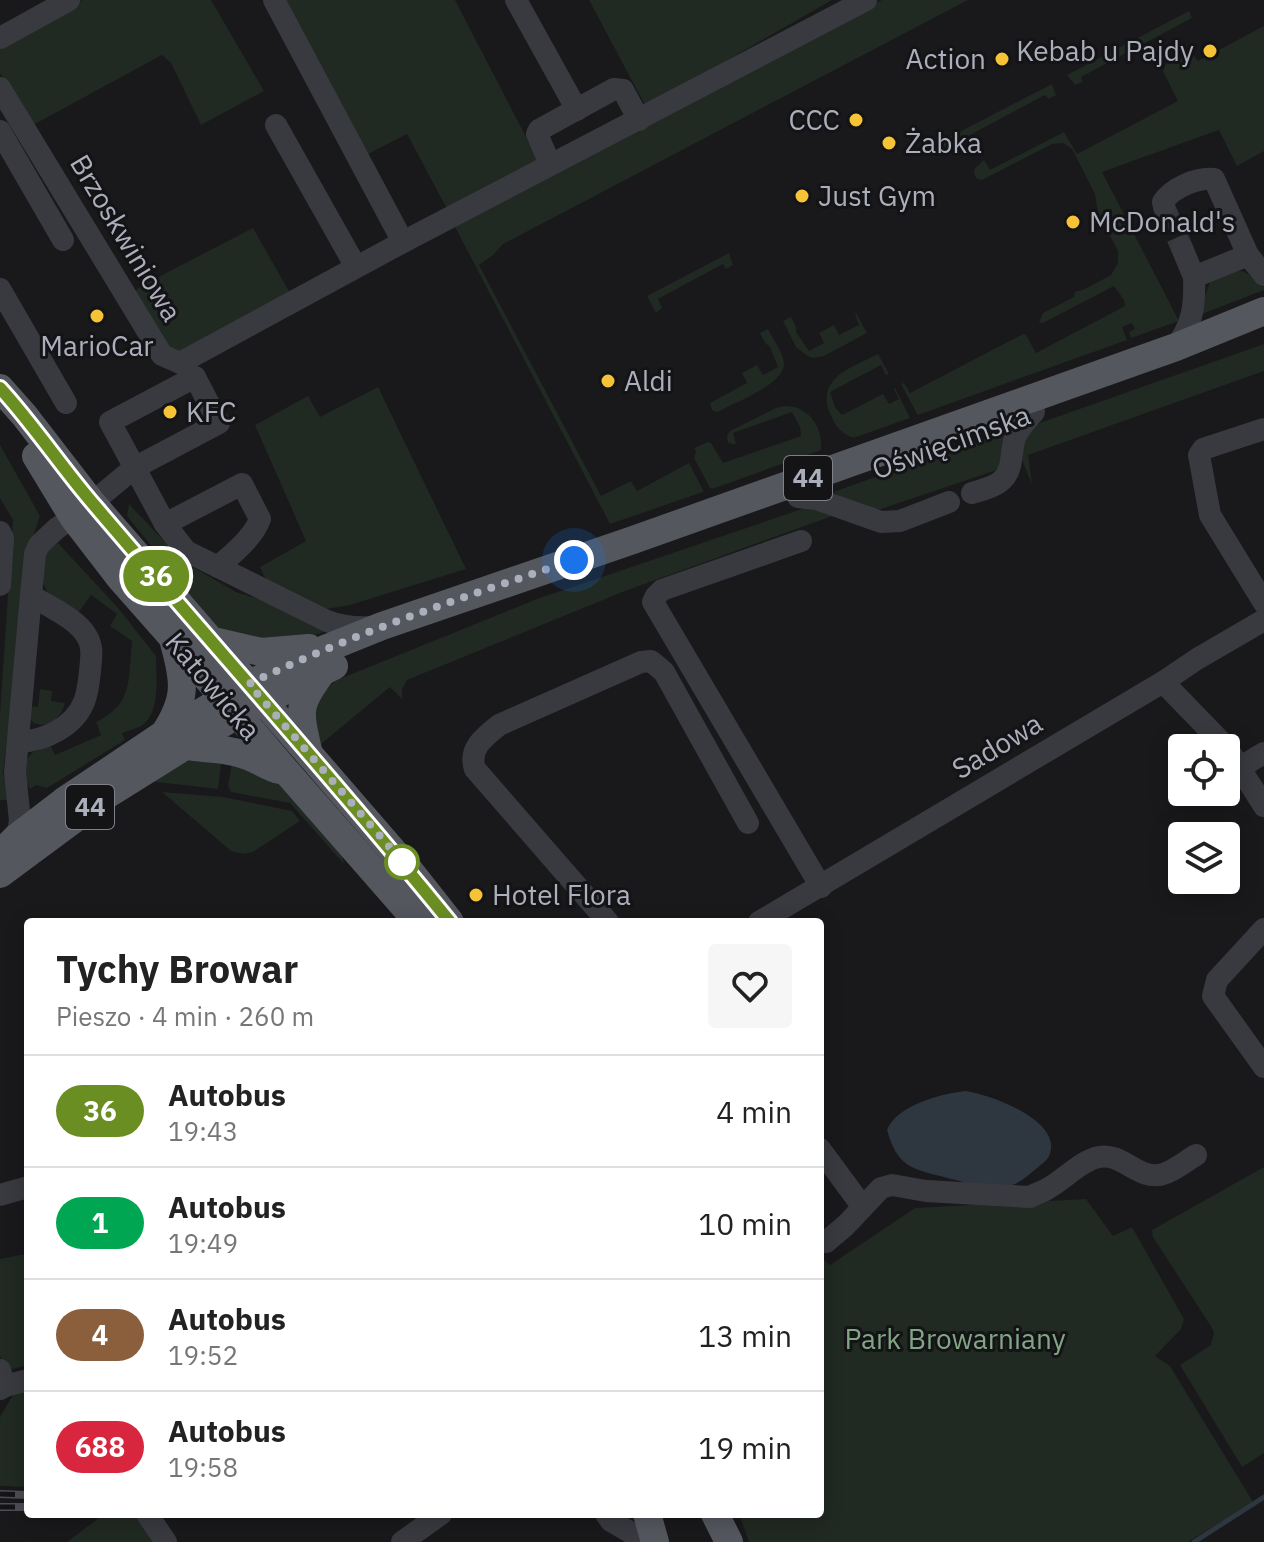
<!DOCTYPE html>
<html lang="pl">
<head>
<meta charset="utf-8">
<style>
  body { margin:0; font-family:"IBM Plex Sans",sans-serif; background:#f6f6f6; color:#222; height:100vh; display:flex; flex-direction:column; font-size:30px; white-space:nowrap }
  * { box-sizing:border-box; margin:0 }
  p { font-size:26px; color:#767676 }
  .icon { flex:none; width:44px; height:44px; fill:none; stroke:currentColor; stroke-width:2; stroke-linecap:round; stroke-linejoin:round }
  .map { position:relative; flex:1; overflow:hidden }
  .side { position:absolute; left:24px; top:918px; width:800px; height:600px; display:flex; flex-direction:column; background:#fff; border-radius:8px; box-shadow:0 4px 20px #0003 }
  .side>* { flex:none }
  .badge { padding:0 16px; border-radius:26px; font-size:28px; line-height:52px }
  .buttons { position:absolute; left:1168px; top:734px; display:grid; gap:16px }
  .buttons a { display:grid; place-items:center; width:72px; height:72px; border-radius:8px; background:#fff; box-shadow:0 4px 20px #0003; font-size:40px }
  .you { position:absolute; width:40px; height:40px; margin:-20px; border:6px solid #fff; border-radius:50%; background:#1a73e8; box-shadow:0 0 0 12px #1a73e833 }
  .map>.badge { position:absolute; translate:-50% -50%; box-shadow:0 0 0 4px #fff }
  .round { display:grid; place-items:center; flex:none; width:84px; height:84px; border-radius:8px; background:#f6f6f6 }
  .summary { display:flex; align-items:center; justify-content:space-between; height:136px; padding:0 32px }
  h1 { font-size:38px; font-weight:700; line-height:60px }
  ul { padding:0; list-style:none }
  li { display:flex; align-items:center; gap:24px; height:112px; padding:0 32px; border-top:2px solid #e0e0e0 }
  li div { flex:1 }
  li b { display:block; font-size:30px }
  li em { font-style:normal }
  li .badge { min-width:88px; font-weight:700; text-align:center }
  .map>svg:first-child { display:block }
  .green { fill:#202922 }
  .water { fill:#2e363f }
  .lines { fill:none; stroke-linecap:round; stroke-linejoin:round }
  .stream { stroke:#2e363f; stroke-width:5 }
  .minor-tunnel { stroke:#36363b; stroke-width:22; stroke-dasharray:22 11; stroke-linecap:butt }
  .minor { stroke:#393a40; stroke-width:22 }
  .major { stroke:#55575f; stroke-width:28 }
  .rail-casing { stroke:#4c4e55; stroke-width:8 }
  .rail { stroke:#141316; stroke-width:5; stroke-dasharray:15; stroke-linecap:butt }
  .line-casing { stroke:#fff; stroke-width:18 }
  .line { stroke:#6b8e23; stroke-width:12 }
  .walk { stroke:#abaebb; stroke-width:8; stroke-dasharray:0 14.4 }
  .poi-dot { fill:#f6c336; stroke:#141316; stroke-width:3 }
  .stop-dot { fill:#fff; stroke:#6b8e23; stroke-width:4 }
  .labels { text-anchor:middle; stroke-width:6; stroke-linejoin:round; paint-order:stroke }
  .shield { fill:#141316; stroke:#7e808a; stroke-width:2 }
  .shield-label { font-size:26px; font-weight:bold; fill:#abaebb }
  .poi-label { font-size:28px; fill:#abaebb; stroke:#141316; text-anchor:start }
  .street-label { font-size:28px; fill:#abaebb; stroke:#141316 }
  .park-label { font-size:28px; fill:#81a686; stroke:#141316 }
</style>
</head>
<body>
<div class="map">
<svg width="1264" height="1542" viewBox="0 0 1264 1542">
  <rect width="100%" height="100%" fill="#19181b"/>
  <g class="green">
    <path d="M82 0H211L264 91 201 125 171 63 162 55 33 125 0 73V43Z"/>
    <path d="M281 0H455L538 160 447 209 407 134 366 155Z"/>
    <path d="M589 0H832L646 107Z"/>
    <path d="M882 0H968L503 244 493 255 479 265 601 496 631 481 637 491 689 463 703 490V492L610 524 454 225Z"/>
    <path d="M1189 11 1192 18 1081 77 1083 82 1075 85 1067 75Z"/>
    <path d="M1264 26V151L1237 166 1219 130 1102 172 1179 321 1131 338 1129 332 1135 329 1132 323 1122 327 1127 340 918 415 917 414 901 384 904 383 910 393 1023 334 1026 335 1036 353 1125 306 1124 300 1114 286 1043 323 1039 322 1043 313 1074 297 1075 292 1085 289 1111 275 1118 263V251L1098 213 1095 194 1072 149 1063 143 1052 144 982 180 977 179 974 173 975 168 984 160 990 170 1064 132 1077 154 1178 101 1163 71 1166 64 1191 52 1198 61Z"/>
    <path d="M1052 84 1056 95 1048 99 1045 95 955 143 957 148 950 152 947 147H945L942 141Z"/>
    <path d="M253 228 290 293 177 353 164 350 132 294 141 286Z"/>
    <path d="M729 253 733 265 726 269 723 264 658 299 662 308 656 313 647 296Z"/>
    <path d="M1235 270C1249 271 1255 279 1264 287V290L1202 314 1205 296 1210 282Z"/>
    <path d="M856 313 867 333 824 356 813 358 806 355 796 347 783 321 791 317 796 327V332L809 351 824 343 819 333 834 325 839 335 859 325 855 314Z"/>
    <path d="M768 329C773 339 783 352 784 363 785 384 736 402 720 411L716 412 712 410 710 403 747 383 742 373 757 365 763 375 778 367 770 347 765 343 760 333Z"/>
    <path d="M1264 344V371L1028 455 1032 484C1020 454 1015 453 1034 425Z"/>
    <path d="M878 354 889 374 886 375 881 365 830 392 835 407 842 415 883 394 889 404 899 399 894 389 895 388 910 418 853 438C841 433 836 427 831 416 814 378 851 368 878 354Z"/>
    <path d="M378 387 466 569 350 605 326 609 268 584 260 567 306 541 255 425 308 396 320 417Z"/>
    <path d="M785 406C809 406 823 427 821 450L712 489 710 488 694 458 696 451 694 448 708 442 711 443 723 463 801 436 800 427 792 412 733 433 736 444H732L728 442 727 436 730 431 776 408Z"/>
    <path d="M1011 429 1003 465 994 471 875 511 855 507 833 492Z"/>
    <path d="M0 445 40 516 29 548 3 773 12 800H0V714L13 520 0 498Z"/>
    <path d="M129 504 184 562 236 592 302 613 329 630 296 642H246L215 626 170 577 153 548 127 516Z"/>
    <path d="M802 509H816L838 514 625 591 407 680 402 689V699L390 687 321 744C313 715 311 700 337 680L537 599Z"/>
    <path d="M58 543 119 609 156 656C156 677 161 714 141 726 135 729 128 731 122 733L125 740 47 788 36 785 30 789C17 765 27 752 49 743L55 755 101 735 96 722C134 704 128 678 132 641L110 626 117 614 91 595 78 613C56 600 37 594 44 564 47 551 47 551 58 543Z"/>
    <path d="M40 689 52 691 51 701 65 703C61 718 49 729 34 723L29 718 28 706 38 707Z"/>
    <path d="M217 755 221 764 218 789 148 781 181 763Z"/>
    <path d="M233 757 283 786 341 852 344 864 290 803 231 792 228 786Z"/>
    <path d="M162 792 223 797 292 811 300 821 253 852 243 854 231 851Z"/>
    <path d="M1264 1167V1453L1242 1467 1180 1365 1211 1345 1214 1333 1212 1328 1153 1237 1152 1230Z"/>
    <path d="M1086 1199 1113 1236 1132 1227 1184 1319 1181 1329 1155 1356 1170 1366 1253 1502 1188 1542H749L739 1514H820V1256L830 1265 915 1208Z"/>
    <path d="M20 1255H28V1365L9 1370 3 1364 0 1356V1259Z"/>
    <path d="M28 1390V1487L0 1486V1417L13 1395Z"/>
    <path d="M104 1514H135L152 1537V1542H67Z"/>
  </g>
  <path class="water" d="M965 1091C989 1094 1065 1121 1049 1156 1047 1161 1040 1165 1036 1169 1026 1177 1018 1185 1005 1187 991 1189 958 1181 944 1177 911 1169 897 1166 887 1130 897 1105 941 1094 965 1091Z"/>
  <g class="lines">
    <path class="stream" d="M1194 1542 1264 1497"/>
    <path class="minor-tunnel" d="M1164 207 1182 248"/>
    <g class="minor">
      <path d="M274 0 403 242"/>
      <path d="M516 0 577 110"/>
      <path d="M0 38 69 0"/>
      <path d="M0 88 162 355 180 363 403 242 866 0"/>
      <path d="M276 125 356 267"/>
      <path d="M0 131 63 240"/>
      <path d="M550 164 537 134 539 130 614 89 623 90 639 120"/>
      <path d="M1164 207 1163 202C1172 188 1197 177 1214 179L1248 255"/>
      <path d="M1182 248 1194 277"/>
      <path d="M0 289 66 403"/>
      <path d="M1176 347C1193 323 1195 306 1194 277L1248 255 1264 275"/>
      <path d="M1264 429 1203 449 1199 455 1210 515 1264 603"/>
      <path d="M972 493C981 490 995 487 1002 480 1014 469 1010 452 1015 438 1019 428 1027 420 1034 412"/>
      <path d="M798 497 816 499 881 522 900 521 949 502"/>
      <path d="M165 524 242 484 260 519C253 538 233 553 218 567"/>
      <path d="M0 532 3 538 0 585"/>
      <path d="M801 541 662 590 656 596 653 602 821 887"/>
      <path d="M1163 682 1227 748 1264 806"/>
      <path d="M19 742C44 741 74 727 84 702 88 692 89 681 90 671 91 658 94 647 86 635 76 618 47 606 31 595"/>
      <path d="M1239 768 1264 753"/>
      <path d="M17 837 20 821 15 772 31 595 35 554 39 545 56 529 92 503 134 468 219 423 195 377 110 422 165 524 186 551 327 621C342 627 356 628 373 627"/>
      <path d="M608 922 475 769C468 749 484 737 499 725L641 662 651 661 664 672 748 823"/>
      <path d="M759 922 1163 682 1197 659 1264 620"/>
      <path d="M1264 929 1217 980 1213 996 1264 1067"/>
      <path d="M820 1149 862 1206"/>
      <path d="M0 1195 28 1187"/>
      <path d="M820 1241 826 1242 846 1225 881 1188 892 1185 926 1191 1030 1197C1035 1194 1042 1192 1047 1189 1064 1180 1080 1161 1099 1157 1122 1152 1140 1182 1163 1174 1174 1171 1186 1161 1196 1155"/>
      <path d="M0 1370 5 1386 0 1389"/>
      <path d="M5 1386 28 1380"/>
      <path d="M147 1514 166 1542"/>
      <path d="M606 1514 611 1521 647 1542"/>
      <path d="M402 1542 441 1514"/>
    </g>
    <g class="major">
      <path d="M0 388 24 415 92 503 405 865 450 922"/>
      <path d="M36 456 73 517 120 578 173 638 285 770 418 922"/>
      <path d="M213 641 261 652 309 648"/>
      <path d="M164 734C187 699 185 682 174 643"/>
      <path d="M185 746C206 749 229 748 250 757 261 761 269 768 280 770"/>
      <path d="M308 750C299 710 297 705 323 671"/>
      <path d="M0 854 17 837 64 801 164 734 249 684 320 651 382 626 633 540 1176 347 1264 311"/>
      <path d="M0 874 108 794 185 746 238 714 334 666"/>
      <path d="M647 1514 655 1542"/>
      <path d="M715 1514 729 1542"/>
    </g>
    <g class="rail-casing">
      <g id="rail">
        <path d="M0 1494 28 1495"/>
        <path d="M0 1507H28"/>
      </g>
    </g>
    <use href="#rail" class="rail"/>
  </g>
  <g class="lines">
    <g class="line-casing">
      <path id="line" d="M0 388C34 425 62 468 95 506 213 645 335 780 450 922"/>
    </g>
    <use href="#line" class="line"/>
    <path class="walk" d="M402 862 405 865 249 684C353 633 464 597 574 560"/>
  </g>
  <g class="poi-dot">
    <circle cx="1210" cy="51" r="8"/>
    <circle cx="1002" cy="59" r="8"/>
    <circle cx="856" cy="120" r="8"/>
    <circle cx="889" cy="143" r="8"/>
    <circle cx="802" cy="196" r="8"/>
    <circle cx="1073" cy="222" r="8"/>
    <circle cx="97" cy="316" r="8"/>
    <circle cx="608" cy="381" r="8"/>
    <circle cx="170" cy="412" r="8"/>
    <circle cx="476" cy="895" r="8"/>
  </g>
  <circle class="stop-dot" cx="402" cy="862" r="16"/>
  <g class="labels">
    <g class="shield">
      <rect x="784" y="456" width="48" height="44" rx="6"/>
      <rect x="66" y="785" width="48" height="44" rx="6"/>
    </g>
    <g class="shield-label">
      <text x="808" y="487">44</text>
      <text x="90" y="816">44</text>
    </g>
    <g class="poi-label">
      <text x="1194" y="61" text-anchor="end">Kebab u Pajdy</text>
      <text x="986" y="69" text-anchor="end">Action</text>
      <text x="840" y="130" text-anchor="end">CCC</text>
      <text x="905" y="153">Żabka</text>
      <text x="818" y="206">Just Gym</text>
      <text x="1089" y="232">McDonald's</text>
      <text x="97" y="356" text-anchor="middle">MarioCar</text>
      <text x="624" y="391">Aldi</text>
      <text x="186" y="422">KFC</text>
      <text x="492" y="905">Hotel Flora</text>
    </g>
    <g class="street-label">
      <text transform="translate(126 238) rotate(59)" y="10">Brzoskwiniowa</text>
      <text transform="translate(951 442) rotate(-20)" y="10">Oświęcimska</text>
      <text transform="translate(213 686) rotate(50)" y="10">Katowicka</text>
      <text transform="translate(997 746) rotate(-31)" y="10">Sadowa</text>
    </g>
    <g class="park-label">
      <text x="955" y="1349">Park Browarniany</text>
    </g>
  </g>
</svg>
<div class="buttons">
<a><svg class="icon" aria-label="locate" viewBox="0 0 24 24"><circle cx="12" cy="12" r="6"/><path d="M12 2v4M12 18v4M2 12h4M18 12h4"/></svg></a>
<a><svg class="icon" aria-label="layers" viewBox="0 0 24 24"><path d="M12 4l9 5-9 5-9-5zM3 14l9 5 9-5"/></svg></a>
</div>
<div class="you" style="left:574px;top:560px"></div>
<b class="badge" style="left:156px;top:576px;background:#6b8e23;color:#fff">36</b>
<section class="side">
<div class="summary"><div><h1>Tychy Browar</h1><p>Pieszo · 4 min · 260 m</p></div><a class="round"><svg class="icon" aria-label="heart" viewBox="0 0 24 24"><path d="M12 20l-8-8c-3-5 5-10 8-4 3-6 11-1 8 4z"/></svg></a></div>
<ul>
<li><span class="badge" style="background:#6b8e23;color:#fff">36</span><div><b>Autobus</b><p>19:43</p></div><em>4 min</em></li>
<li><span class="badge" style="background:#00a651;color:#fff">1</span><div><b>Autobus</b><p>19:49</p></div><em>10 min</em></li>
<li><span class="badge" style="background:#8b5e3c;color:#fff">4</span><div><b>Autobus</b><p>19:52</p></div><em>13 min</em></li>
<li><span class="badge" style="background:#d7263d;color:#fff">688</span><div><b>Autobus</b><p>19:58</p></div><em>19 min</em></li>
</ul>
</section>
</div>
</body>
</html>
